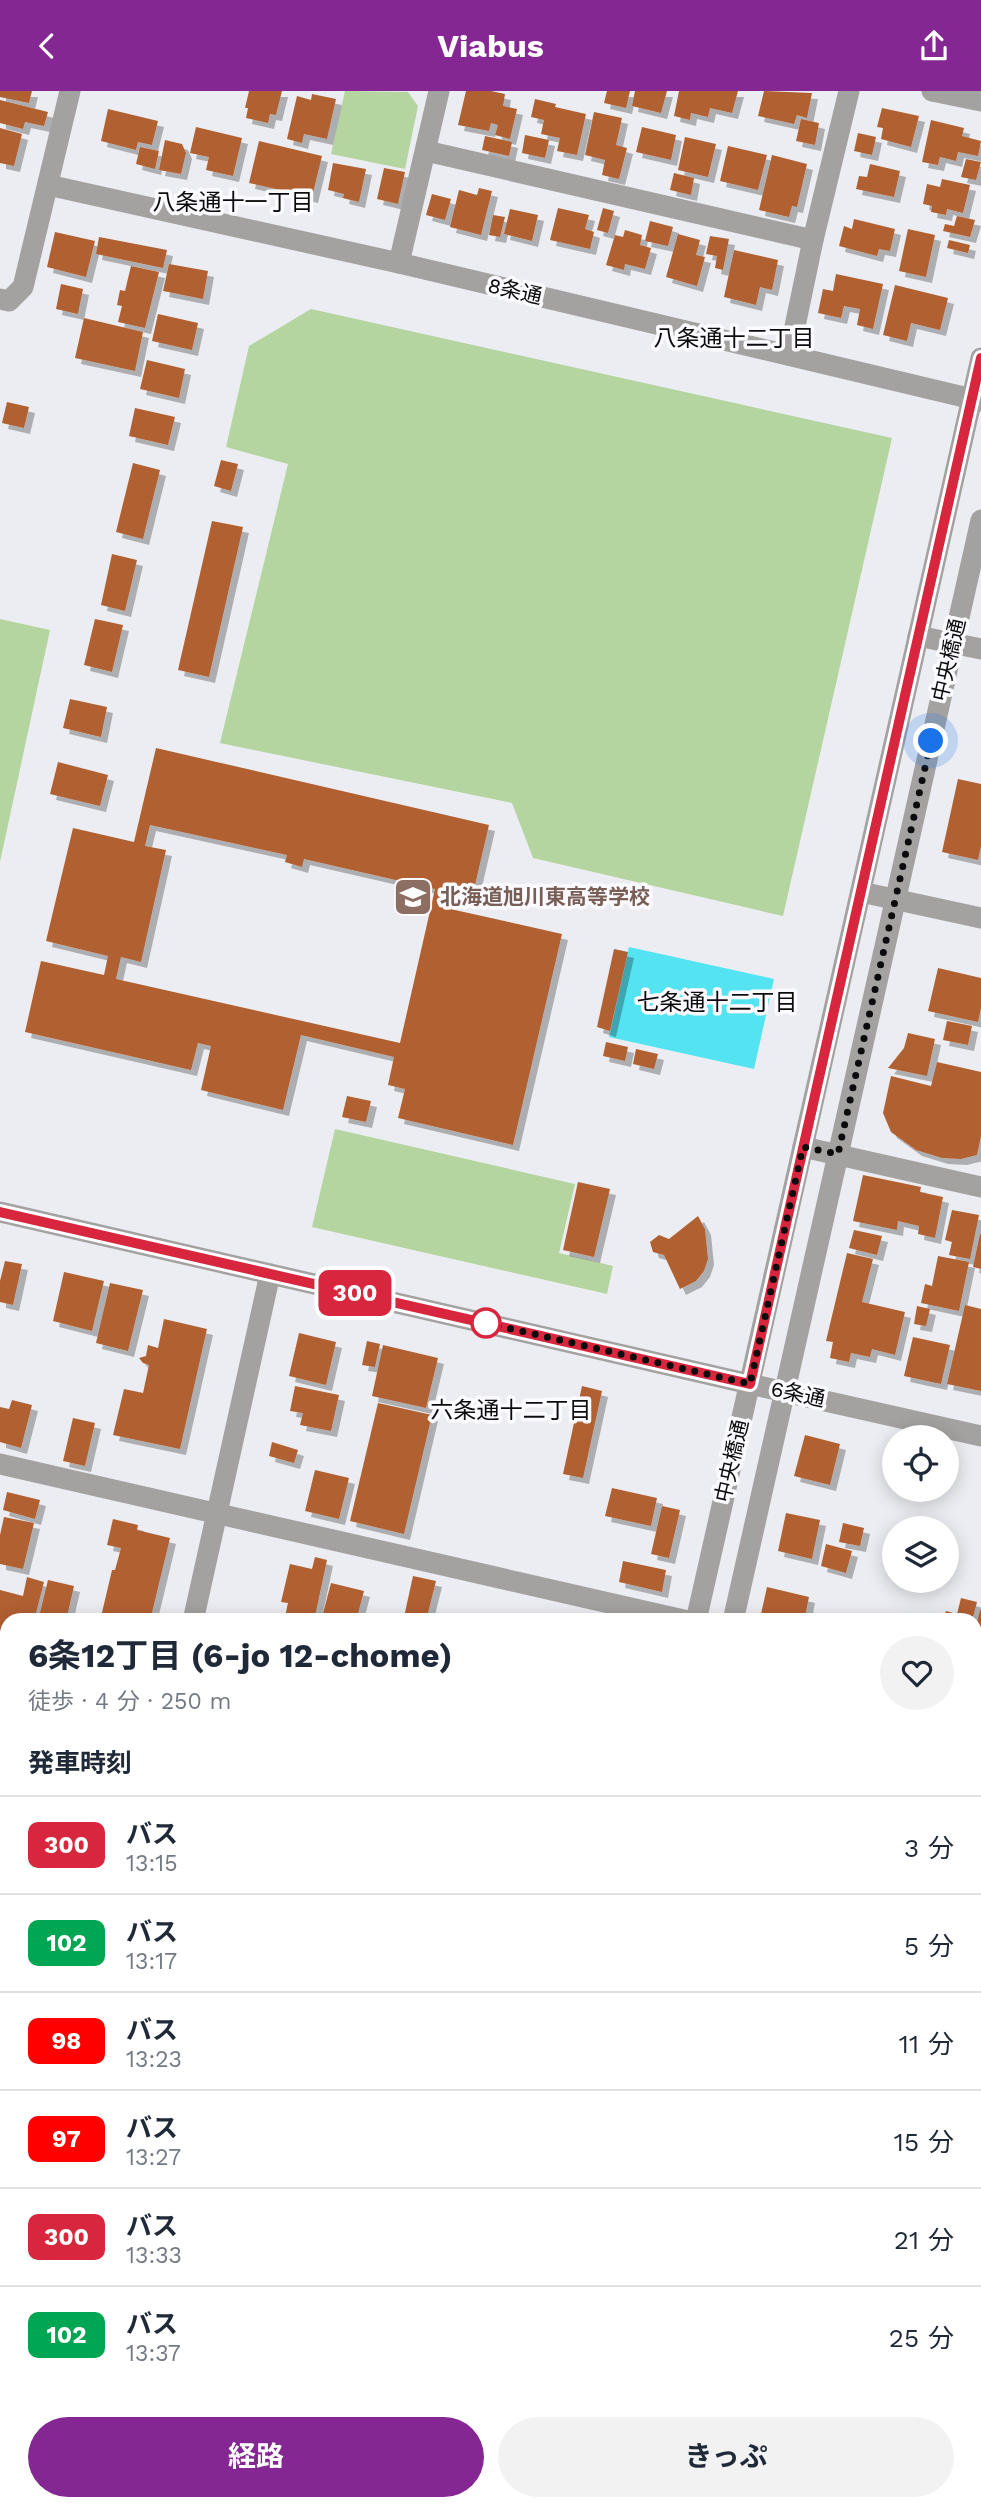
<!DOCTYPE html>
<html lang="ja">
<head>
<meta charset="utf-8">
<style>
  body { margin:0; font-family:"Work Sans","Noto Sans JP",sans-serif; background:#f2f2f3; color:#1f2937; height:100vh; display:flex; flex-direction:column; font-size:26px; white-space:nowrap }
  * { box-sizing:border-box; margin:0 }
  p { font-size:23px; color:#747a83 }
  .icon { flex:none; width:38px; height:38px; fill:none; stroke:currentColor; stroke-width:2; stroke-linecap:round; stroke-linejoin:round }
  .map { position:relative; flex:1; overflow:hidden }
  .panel { position:absolute; left:0px; top:1522px; width:982px; height:898px; display:flex; flex-direction:column; background:#fff; border-radius:21px 21px 0 0; box-shadow:0 4px 18px #0003 }
  .panel>* { flex:none }
  .badge { padding:0 14px; border-radius:10px; font-size:24px; line-height:46px }
  .fabs { position:absolute; left:882px; top:1334px; display:grid; gap:14px }
  .fabs a { display:grid; place-items:center; width:77px; height:77px; border-radius:50%; background:#fff; box-shadow:0 4px 18px #0003; font-size:35px }
  .you { position:absolute; width:35px; height:35px; margin:-18px; border:5px solid #fff; border-radius:50%; background:#1a73e8; box-shadow:0 0 0 10px #1a73e833 }
  .map>.badge { position:absolute; translate:-50% -50%; box-shadow:0 0 0 4px #fff }
  h2 { padding:0 28px; font-size:26px; line-height:63px }
  .round { display:grid; place-items:center; flex:none; width:74px; height:74px; border-radius:37px; background:#f2f2f3 }
  .head { display:flex; align-items:center; justify-content:space-between; height:119px; padding:0 28px }
  h1 { font-size:33px; font-weight:700; line-height:52px }
  .cta { display:flex; gap:14px; margin-top:auto; padding:14px 28px }
  .cta a { flex:1; height:80px; border-radius:42px; background:#842792; color:#fff; font-size:28px; font-weight:700; line-height:80px; text-align:center }
  .cta a+a { background:#f2f2f3; color:#1f2937 }
  ul { padding:0; list-style:none }
  li { display:flex; align-items:center; gap:21px; height:98px; padding:0 28px; border-top:2px solid #e0e1e3 }
  li div { flex:1 }
  li b { display:block; font-size:26px }
  li em { font-style:normal }
  li .badge { min-width:77px; font-weight:700; text-align:center }
  header { display:flex; justify-content:space-between; align-items:center; height:91px; padding:0 28px; background:#842792; color:#fff; font-size:32px; font-weight:700 }
  .map>svg:first-child { display:block }
  .green { fill:#b4d59f }
  .water { fill:#54e3f1 }
  .building { fill:#b16130; fill-rule:evenodd; filter:url(#shadow) }
  .lines { fill:none; stroke-linecap:round; stroke-linejoin:round }
  .minor { stroke:#a4a2a1; stroke-width:21 }
  .tertiary { stroke:#a4a2a1; stroke-width:21 }
  .trunk { stroke:#5e5a57; stroke-width:21 }
  .line-casing { stroke:#fff; stroke-width:16 }
  .line { stroke:#d7263d; stroke-width:10 }
  .walk { stroke:#0b0b0d; stroke-width:7; stroke-dasharray:0 12.6 }
  .stop-dot { fill:#fff; stroke:#d7263d; stroke-width:3.5 }
  .labels { text-anchor:middle; stroke-width:7; stroke-linejoin:round; paint-order:stroke }
  .street-label { font-size:21px; fill:#0b0b0d; stroke:#fafaff }
  .education-label { font-size:21px; font-weight:bold; fill:#785e54; stroke:#fafaff; text-anchor:start }
  .neighbourhood-label { font-size:23px; fill:#0b0b0d; stroke:#fafaff }
</style>
</head>
<body>
<header><svg class="icon" aria-label="back" viewBox="0 0 24 24"><path d="M15 5l-7 7 7 7"/></svg>Viabus<svg class="icon" aria-label="share" viewBox="0 0 24 24"><path d="M12 15V3M7 8l5-5 5 5M5 13v7h14v-7"/></svg></header>
<div class="map">
<svg width="981" height="2419" viewBox="0 0 981 2419">
  <defs>
    <filter id="shadow"><feDropShadow dx="6" dy="6" stdDeviation="0" flood-color="#0004"/></filter>
  </defs>
  <rect width="100%" height="100%" fill="#ecedf2"/>
  <g class="green">
    <path d="M345 0 408 1 418 15 405 78 331 63Z"/>
    <path d="M311 218 892 347 783 825 533 767 512 712 220 652 288 373 226 356 249 255Z"/>
    <path d="M0 528 50 539 0 771Z"/>
    <path d="M335 1038 575 1093 559 1162 613 1175 607 1203 312 1136Z"/>
  </g>
  <path class="water" d="M629 856 774 888 754 978 609 946Z"/>
  <g class="building">
    <path d="M0 0H32L29 12 0 6Z"/>
    <path d="M249 0H282L276 24 270 23 268 32 246 27 248 17H245Z"/>
    <path d="M466 0H491L505 3 503 15 517 18 510 48 495 44 498 34 491 32 489 40 458 34Z"/>
    <path d="M607 0H630L626 17 604 12Z"/>
    <path d="M635 0H667L661 22 632 15Z"/>
    <path d="M679 0H738L732 22 710 17 708 26 691 22 690 29 674 25Z"/>
    <path d="M764 0 812 2 807 27 797 24 794 33 758 25Z"/>
    <path d="M312 3 336 8 327 48 304 43 302 52 287 48 297 5 311 9Z"/>
    <path d="M535 8 556 13 555 16 586 23 577 64 557 60 560 47 541 43 544 29 531 26Z"/>
    <path d="M0 9 48 21 44 35 25 31 23 38 0 32Z"/>
    <path d="M882 17 919 25 911 56 881 48 883 37 877 36Z"/>
    <path d="M108 18 158 30 152 54 138 51 136 59 101 50Z"/>
    <path d="M594 21 622 27 616 54 627 57 619 88 602 84 605 69 585 64Z"/>
    <path d="M801 28 819 32 815 54 796 50Z"/>
    <path d="M931 29 964 37 962 45 981 50 978 65 958 61 956 70 940 66 938 74 922 71Z"/>
    <path d="M196 36 242 47 233 85 206 79 209 66 190 62Z"/>
    <path d="M642 36 676 44 671 69 636 61Z"/>
    <path d="M0 37 22 43 14 75 0 72Z"/>
    <path d="M858 42 876 46 872 64 854 60Z"/>
    <path d="M525 44 549 49 545 67 522 62Z"/>
    <path d="M485 45 512 51 509 65 482 59Z"/>
    <path d="M685 46 716 53 708 86 678 79Z"/>
    <path d="M165 49 182 53 186 62 181 83 159 79Z"/>
    <path d="M259 50 322 65 312 106 249 92Z"/>
    <path d="M728 55 767 64 758 99 720 90Z"/>
    <path d="M140 56 159 60 155 78 136 73Z"/>
    <path d="M772 64 807 73 797 116 792 115 789 126 759 119Z"/>
    <path d="M966 68 981 71 976 89 961 86Z"/>
    <path d="M333 72 366 78 359 111 343 107 344 103 328 99Z"/>
    <path d="M870 73 900 80 894 106 856 98 859 85 867 86Z"/>
    <path d="M384 77 405 81 398 113 377 108Z"/>
    <path d="M674 82 694 87 691 104 670 99Z"/>
    <path d="M942 88 970 94 963 122 947 118 946 124 931 121 932 115 923 113 927 93 940 96Z"/>
    <path d="M479 97 492 100 481 144 450 136 459 99 477 104Z"/>
    <path d="M432 103 451 108 445 129 426 124Z"/>
    <path d="M558 117 589 124 585 138 594 141 590 158 550 149Z"/>
    <path d="M603 117 614 120 608 142 597 139Z"/>
    <path d="M510 118 538 124 532 150 504 143Z"/>
    <path d="M493 124 505 126 500 146 489 144Z"/>
    <path d="M957 125 975 129 970 146 943 140 945 133 954 135Z"/>
    <path d="M854 128 895 138 890 160 879 158 877 165 839 155 844 135 852 138Z"/>
    <path d="M650 130 673 136 668 155 645 150Z"/>
    <path d="M908 138 935 144 926 186 899 180Z"/>
    <path d="M625 139 642 144 640 154 651 157 645 178 625 173 624 179 606 174 615 144 623 146Z"/>
    <path d="M55 141 95 150 86 186 47 176Z"/>
    <path d="M678 143 700 149 696 164 705 166 697 195 666 186Z"/>
    <path d="M710 145 729 148 723 179 715 177 717 165 706 163Z"/>
    <path d="M99 146 167 159 163 177 96 163Z"/>
    <path d="M949 149 970 154 968 162 947 157Z"/>
    <path d="M734 159 778 169 772 199 760 196 756 214 724 206Z"/>
    <path d="M169 173 208 180 203 208 163 200Z"/>
    <path d="M131 175 159 181 145 237 118 231 122 215 117 214 120 199 125 200Z"/>
    <path d="M836 183 883 193 873 238 857 234 860 218 844 215 841 227 818 222 823 198 833 200Z"/>
    <path d="M61 193 83 198 78 223 56 218Z"/>
    <path d="M895 194 948 207 940 239 911 232 907 250 883 244Z"/>
    <path d="M158 223 198 232 192 259 152 250Z"/>
    <path d="M84 227 143 241 135 280 75 267Z"/>
    <path d="M147 269 185 278 179 307 140 298Z"/>
    <path d="M7 311 29 316 24 337 2 332Z"/>
    <path d="M135 317 175 326 168 354 129 345Z"/>
    <path d="M221 369 238 373 231 400 214 395Z"/>
    <path d="M133 372 160 379 143 448 116 441Z"/>
    <path d="M212 430 243 436 209 586 178 579Z"/>
    <path d="M112 463 137 469 125 520 101 514Z"/>
    <path d="M95 528 123 534 112 581 84 574Z"/>
    <path d="M70 608 107 616 101 646 63 637Z"/>
    <path d="M156 657 489 734 472 807 449 802 446 817 562 843 513 1054 398 1027 405 998 388 994 394 966 301 944 283 1019 201 999 211 955 198 952 191 979 25 941 41 870 104 884 108 865 46 850 73 737 134 751ZM150 734 287 764 285 771 302 776 304 768 435 798 400 952 116 888 121 866 141 871 166 759 145 755Z"/>
    <path d="M58 671 108 684 100 715 50 703Z"/>
    <path d="M958 688 981 693V755L978 769 942 761Z"/>
    <path d="M614 858 628 861 610 940 597 936Z"/>
    <path d="M938 877 981 887V917L978 931 928 920Z"/>
    <path d="M947 930 972 935 968 954 943 949Z"/>
    <path d="M908 942 935 948 927 985 888 977 904 957Z"/>
    <path d="M606 951 628 956 625 970 603 965Z"/>
    <path d="M636 958 658 963 654 978 633 973Z"/>
    <path d="M937 971 981 981V1045L977 1064 961 1068 942 1067 916 1059 891 1041 883 1022 891 985 931 995Z"/>
    <path d="M347 1005 371 1010 366 1031 342 1026Z"/>
    <path d="M863 1084 921 1096 920 1101 943 1106 935 1147 918 1143 919 1135 898 1130 897 1139 853 1130Z"/>
    <path d="M578 1091 610 1098 594 1166 563 1159Z"/>
    <path d="M952 1119 979 1124 970 1168 949 1164 952 1151 945 1149Z"/>
    <path d="M698 1125 705 1138 708 1168 704 1180 696 1190 680 1198 664 1164 653 1161 650 1151 659 1144 669 1148Z"/>
    <path d="M854 1139 882 1145 877 1164 849 1157Z"/>
    <path d="M980 1143H981V1178L973 1176Z"/>
    <path d="M847 1162 873 1168 862 1211 905 1221 895 1264 872 1258 870 1266 851 1262 849 1271 830 1267 833 1251 826 1250Z"/>
    <path d="M938 1165 969 1171 959 1220 921 1212 925 1193 932 1195Z"/>
    <path d="M5 1170 22 1173 13 1214 0 1211V1190Z"/>
    <path d="M64 1181 104 1190 92 1240 53 1230Z"/>
    <path d="M110 1192 143 1199 128 1260 96 1252Z"/>
    <path d="M965 1214 981 1218V1300L947 1293Z"/>
    <path d="M917 1215 930 1218 926 1235 914 1233Z"/>
    <path d="M164 1228 207 1238 180 1358 113 1344 124 1298 143 1302 149 1274 143 1272 139 1267 146 1265 148 1254 158 1257Z"/>
    <path d="M299 1242 336 1251 326 1294 289 1285Z"/>
    <path d="M913 1246 950 1254 941 1293 904 1285Z"/>
    <path d="M367 1250 380 1253 375 1276 362 1274Z"/>
    <path d="M383 1254 438 1267 426 1317 372 1305Z"/>
    <path d="M295 1295 339 1304 331 1340 300 1334 303 1322 290 1320Z"/>
    <path d="M582 1295 602 1300 583 1387 563 1383Z"/>
    <path d="M12 1309 32 1314 21 1357 0 1351V1316L9 1318Z"/>
    <path d="M378 1312 432 1324 404 1443 350 1430Z"/>
    <path d="M73 1327 95 1332 85 1375 63 1370Z"/>
    <path d="M805 1344 840 1353 830 1394 794 1385Z"/>
    <path d="M272 1351 298 1359 294 1372 269 1365Z"/>
    <path d="M315 1379 349 1387 339 1428 305 1420Z"/>
    <path d="M612 1397 657 1407 651 1435 605 1425Z"/>
    <path d="M7 1401 40 1409 35 1428 3 1419Z"/>
    <path d="M662 1415 680 1419 669 1467 651 1463Z"/>
    <path d="M786 1422 820 1429 812 1468 778 1460Z"/>
    <path d="M4 1426 34 1432 23 1478 0 1473V1444Z"/>
    <path d="M113 1428 138 1434 137 1439 170 1447 150 1530H100L112 1479H115L121 1457 107 1454Z"/>
    <path d="M843 1432 864 1437 860 1455 839 1451Z"/>
    <path d="M826 1453 852 1460 846 1482 821 1475Z"/>
    <path d="M315 1466 327 1469 314 1530 285 1526 288 1512 281 1511 290 1473 312 1478Z"/>
    <path d="M623 1470 666 1479 662 1501 619 1491Z"/>
    <path d="M413 1485 436 1490 426 1530 404 1526Z"/>
    <path d="M27 1486 44 1491 34 1530H7V1542L0 1540V1499L23 1505Z"/>
    <path d="M48 1489 74 1495 66 1530H38Z"/>
    <path d="M331 1492 364 1500 356 1530H321Z"/>
    <path d="M767 1496 809 1506 804 1530H789L761 1523Z"/>
    <path d="M961 1507 977 1511 972 1530H930L931 1525 943 1529 946 1520 957 1523Z"/>
    <path d="M980 1519H981V1537L976 1536Z"/>
    <path d="M512 1523 534 1528V1530H511Z"/>
    <path d="M0 1546 7 1548V1586L0 1585Z"/>
    <path d="M975 1638 981 1640V1681L975 1679Z"/>
    <path d="M0 1666 7 1668 6 1768 0 1767Z"/>
    <path d="M979 1711 981 1712V1753L975 1751V1728Z"/>
    <path d="M975 1755 981 1756V1808L975 1806Z"/>
    <path d="M0 1773 5 1774 1 1791H0Z"/>
    <path d="M6 1822H7V1856L0 1854Z"/>
    <path d="M980 1911H981V2077L975 2075V1933Z"/>
    <path d="M2 1955 7 1956V1986L0 1985Z"/>
    <path d="M1 1990 7 1991V2032L0 2031Z"/>
    <path d="M6 2066H7V2089L1 2088Z"/>
    <path d="M975 2127 981 2128V2236L975 2235Z"/>
    <path d="M980 2264 981 2265V2313L975 2311V2285Z"/>
    <path d="M259 2413H289L288 2419H257Z"/>
    <path d="M351 2413H436L435 2419H355L356 2415Z"/>
    <path d="M569 2413H605L604 2419H567Z"/>
    <path d="M727 2413H815L813 2419H726Z"/>
    <path d="M821 2413H861L860 2419H820Z"/>
  </g>
  <g class="lines">
    <g class="minor">
      <path d="M932 0 981 10"/>
      <path d="M426 60 813 149"/>
      <path d="M48 94 399 172 981 310"/>
      <path d="M399 172 439 0"/>
      <path d="M0 208 9 210 23 196 70 0"/>
      <path d="M789 264 813 149 849 0"/>
      <path d="M918 545 981 558"/>
      <path d="M803 1056 981 1096"/>
      <path d="M785 1301 981 1345"/>
      <path d="M0 1373 688 1530"/>
      <path d="M193 1530 270 1183"/>
      <path d="M975 1595 981 1596"/>
      <path d="M0 1628 7 1629"/>
      <path d="M975 1850 981 1852"/>
      <path d="M0 1872 7 1873"/>
      <path d="M975 2098 981 2100"/>
      <path d="M0 2368 7 2338"/>
      <path d="M0 2415 17 2419"/>
    </g>
    <g class="tertiary">
      <path d="M861 801 981 827"/>
      <path d="M0 1121 785 1301"/>
      <path d="M696 1530 981 267"/>
      <path d="M733 1530 981 429"/>
      <path d="M491 2419 492 2413"/>
      <path d="M529 2419 530 2413"/>
    </g>
    <g class="trunk">
      <path d="M0 2150 7 2151"/>
      <path d="M975 2369 981 2371"/>
    </g>
  </g>
  <g class="lines">
    <g class="line-casing">
      <path id="line" d="M0 1121 750 1293 981 267"/>
    </g>
    <use href="#line" class="line"/>
    <path class="walk" d="M486 1232 750 1293 803 1056 838 1063 931 650"/>
  </g>
  <defs>
    <g id="school-square" transform="scale(2.0125)"><rect x="-9" y="-9" width="18" height="18" rx="4" fill="#8d6e63" stroke="#fafaff"/><path d="M0-5L7-2L0 1L-7-2ZM-4 1L0 2.5L4 1V4Q0 6-4 4Z" fill="#fff"/></g>
  </defs>
  <g fill-rule="evenodd">
    <use href="#school-square" x="413" y="806"/>
  </g>
  <circle class="stop-dot" cx="486" cy="1232" r="14"/>
  <g class="labels">
    <g class="street-label">
      <text transform="translate(515 200) rotate(13)" y="7">8条通</text>
      <text transform="translate(949 569) rotate(-77)" y="7">中央橋通</text>
      <text transform="translate(798 1303) rotate(12)" y="7">6条通</text>
      <text transform="translate(732 1370) rotate(-77)" y="7">中央橋通</text>
    </g>
    <g class="education-label">
      <text x="440" y="813">北海道旭川東高等学校</text>
    </g>
    <g class="neighbourhood-label">
      <text x="233" y="119">八条通十一丁目</text>
      <text x="734" y="255">八条通十二丁目</text>
      <text x="717" y="919">七条通十二丁目</text>
      <text x="511" y="1327">六条通十二丁目</text>
    </g>
  </g>
</svg>
<div class="fabs">
<a><svg class="icon" aria-label="locate" viewBox="0 0 24 24"><circle cx="12" cy="12" r="6"/><path d="M12 2v4M12 18v4M2 12h4M18 12h4"/></svg></a>
<a><svg class="icon" aria-label="layers" viewBox="0 0 24 24"><path d="M12 4l9 5-9 5-9-5zM3 14l9 5 9-5"/></svg></a>
</div>
<div class="you" style="left:931px;top:650px"></div>
<b class="badge" style="left:355px;top:1202px;background:#d7263d;color:#fff">300</b>
<section class="panel">
<div class="head"><div><h1>6条12丁目 (6-jo 12-chome)</h1><p>徒歩 · 4 分 · 250 m</p></div><a class="round"><svg class="icon" aria-label="heart" viewBox="0 0 24 24"><path d="M12 20l-8-8c-3-5 5-10 8-4 3-6 11-1 8 4z"/></svg></a></div>
<h2>発車時刻</h2>
<ul>
<li><span class="badge" style="background:#d7263d;color:#fff">300</span><div><b>バス</b><p>13:15</p></div><em>3 分</em></li>
<li><span class="badge" style="background:#00a651;color:#fff">102</span><div><b>バス</b><p>13:17</p></div><em>5 分</em></li>
<li><span class="badge" style="background:#f00;color:#fff">98</span><div><b>バス</b><p>13:23</p></div><em>11 分</em></li>
<li><span class="badge" style="background:#f00;color:#fff">97</span><div><b>バス</b><p>13:27</p></div><em>15 分</em></li>
<li><span class="badge" style="background:#d7263d;color:#fff">300</span><div><b>バス</b><p>13:33</p></div><em>21 分</em></li>
<li><span class="badge" style="background:#00a651;color:#fff">102</span><div><b>バス</b><p>13:37</p></div><em>25 分</em></li>
</ul>
<div class="cta"><a>経路</a><a>きっぷ</a></div>
</section>
</div>
</body>
</html>
